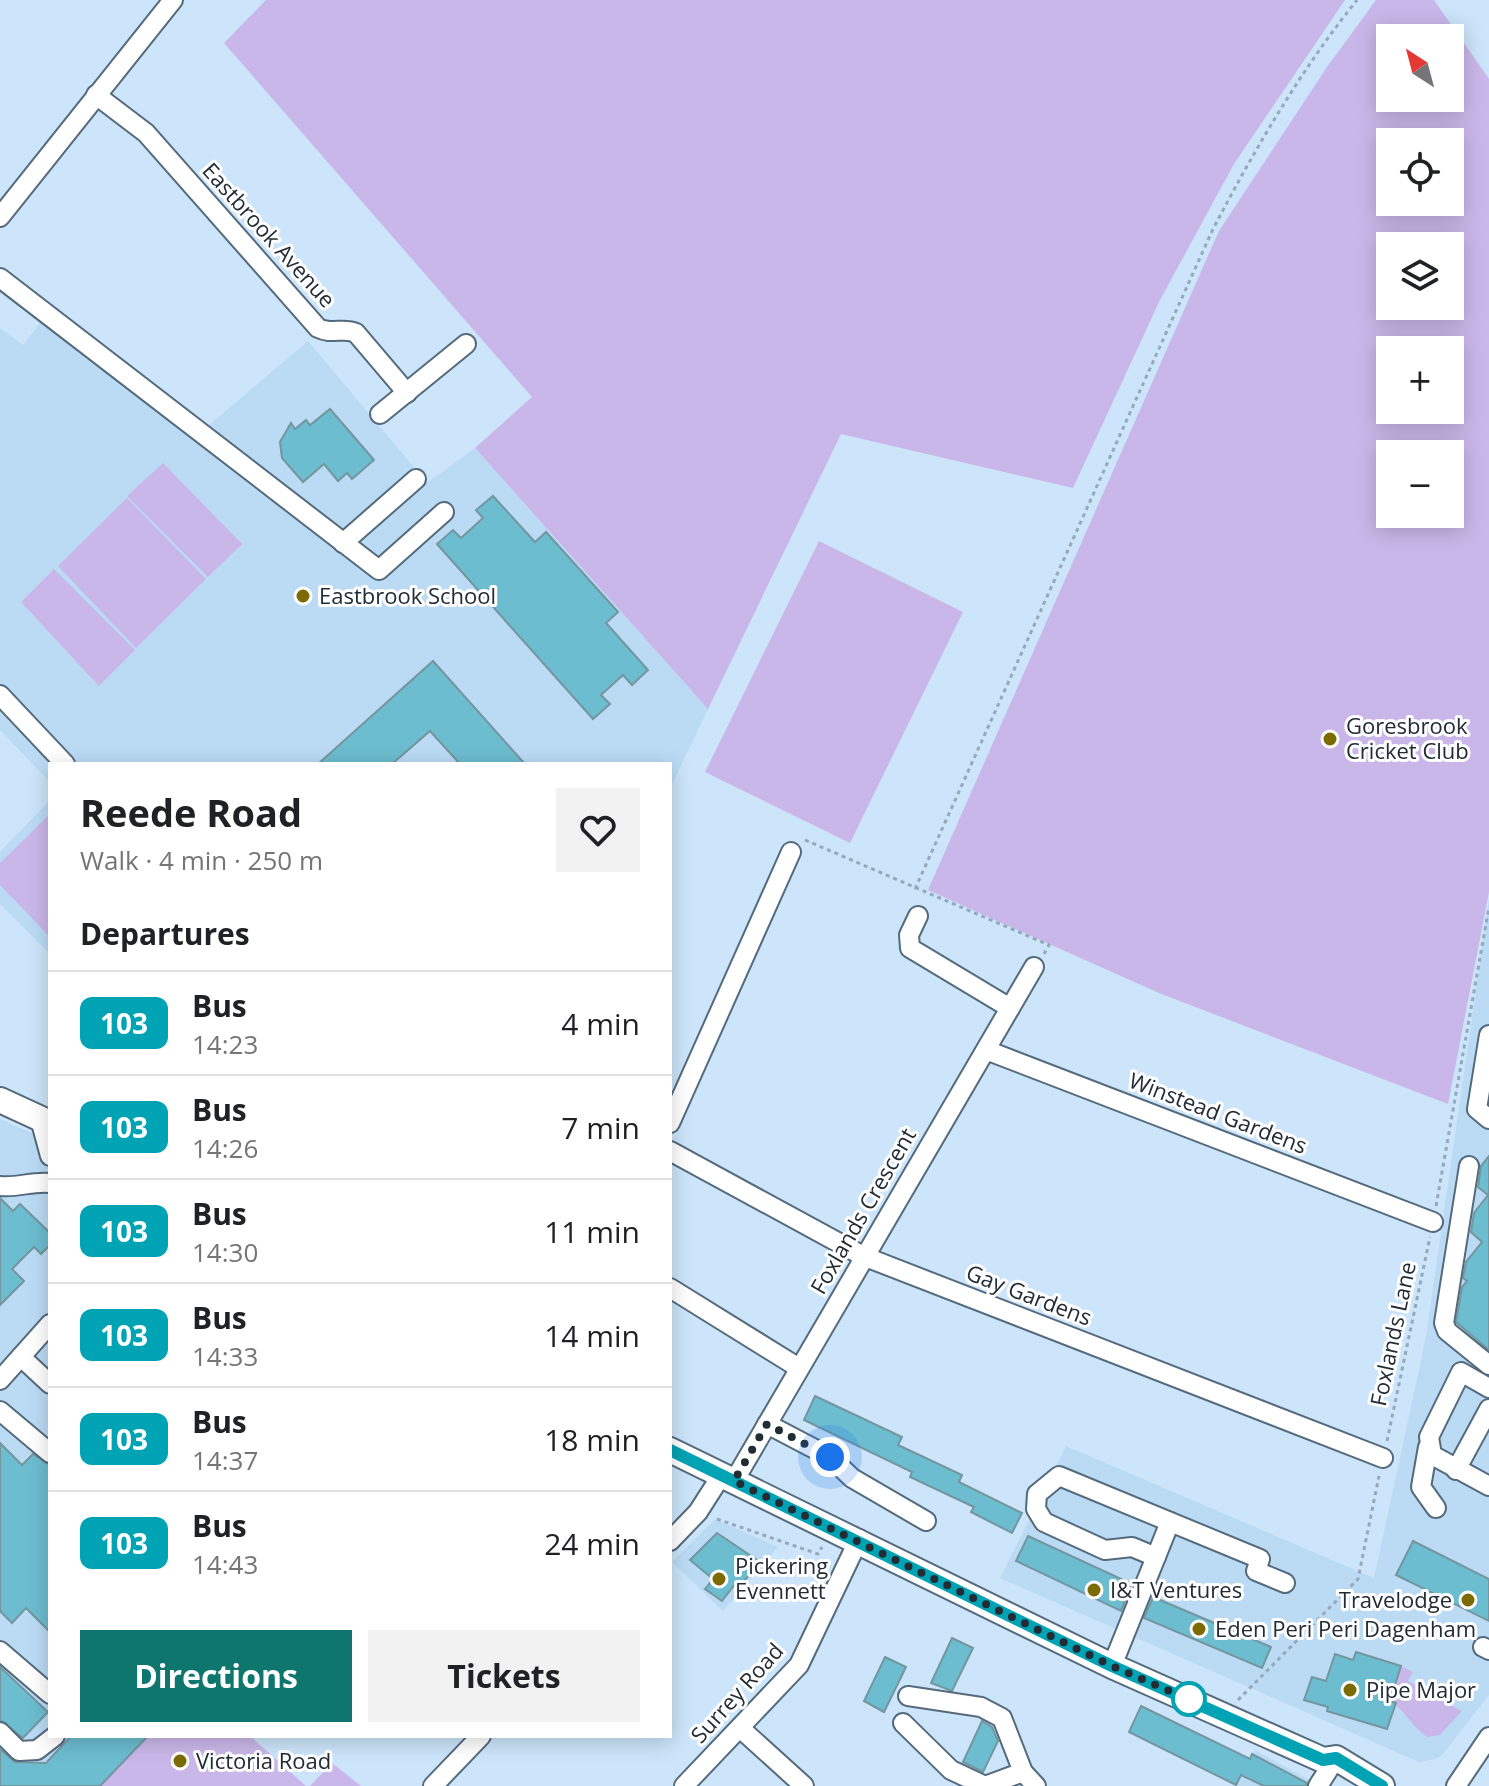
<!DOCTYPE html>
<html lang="en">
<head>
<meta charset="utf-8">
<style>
  body { margin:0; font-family:"Open Sans",sans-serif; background:#f2f2f2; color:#202124; height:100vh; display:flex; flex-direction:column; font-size:30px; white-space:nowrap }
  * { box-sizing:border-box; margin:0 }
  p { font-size:26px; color:#757577 }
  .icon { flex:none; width:44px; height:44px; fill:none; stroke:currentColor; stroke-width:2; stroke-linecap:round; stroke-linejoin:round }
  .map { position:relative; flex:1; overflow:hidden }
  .drawer { position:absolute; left:48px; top:762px; width:624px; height:976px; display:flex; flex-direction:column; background:#fff; border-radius:0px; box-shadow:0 4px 20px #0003 }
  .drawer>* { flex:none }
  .badge { padding:0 16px; border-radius:12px; font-size:28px; line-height:52px }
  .needle { width:52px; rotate:324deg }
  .tools { position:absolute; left:1376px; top:24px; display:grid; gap:16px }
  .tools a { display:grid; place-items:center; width:88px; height:88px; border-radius:0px; background:#fff; box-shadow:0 4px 20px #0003; font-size:40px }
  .you { position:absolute; width:40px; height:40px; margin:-20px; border:6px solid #fff; border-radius:50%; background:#1a73e8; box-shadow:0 0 0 12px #1a73e833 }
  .map>.badge { position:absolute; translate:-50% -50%; box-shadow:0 0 0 4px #fff }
  h2 { padding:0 32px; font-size:30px; line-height:72px }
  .round { display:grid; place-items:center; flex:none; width:84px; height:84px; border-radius:0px; background:#f2f2f2 }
  .overview { display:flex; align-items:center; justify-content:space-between; height:136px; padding:0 32px }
  h1 { font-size:38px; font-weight:700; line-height:60px }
  .cta { display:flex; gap:16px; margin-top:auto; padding:16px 32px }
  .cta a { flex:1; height:92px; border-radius:0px; background:#0f766e; color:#fff; font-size:32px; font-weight:700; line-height:92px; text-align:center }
  .cta a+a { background:#f2f2f2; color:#202124 }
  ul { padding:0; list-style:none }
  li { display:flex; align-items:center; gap:24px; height:104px; padding:0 32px; border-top:2px solid #e0e0e0 }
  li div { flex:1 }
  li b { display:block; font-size:30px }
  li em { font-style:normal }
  li .badge { min-width:88px; font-weight:700; text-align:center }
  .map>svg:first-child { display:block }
  .built { fill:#bbdbf5 }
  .green { fill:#cab7e9; fill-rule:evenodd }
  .building { fill:#6cbdd0; stroke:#74969e; stroke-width:2 }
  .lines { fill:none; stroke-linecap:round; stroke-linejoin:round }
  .minor-casing { stroke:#546a7d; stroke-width:22 }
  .major-casing { stroke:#546a7d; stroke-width:28 }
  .path { stroke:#95a9ba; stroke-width:3; stroke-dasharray:4 4; stroke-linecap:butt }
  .minor { stroke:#fff; stroke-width:18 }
  .major { stroke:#fff; stroke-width:24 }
  .line-casing { stroke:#fff; stroke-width:18 }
  .line { stroke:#00a3b4; stroke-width:12 }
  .walk { stroke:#222c34; stroke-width:8; stroke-dasharray:0 14.4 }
  .poi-dot { fill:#7c6a02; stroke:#fff; stroke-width:3 }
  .stop-dot { fill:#fff; stroke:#00a3b4; stroke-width:4 }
  .labels { text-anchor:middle; stroke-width:6; stroke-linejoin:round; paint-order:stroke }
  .street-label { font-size:22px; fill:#222c34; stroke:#fff }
  .poi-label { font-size:22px; fill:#222c34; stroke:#fff; text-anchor:start }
</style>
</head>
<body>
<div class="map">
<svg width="1489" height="1786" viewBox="0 0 1489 1786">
  <rect width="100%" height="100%" fill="#cce5fa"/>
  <g class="built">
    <path d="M52 308 208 426 308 341 427 483 475 448 708 709 670 789V764H50V782L0 730V328L23 345Z"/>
    <path d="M50 800V954L0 904V852Z"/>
    <path d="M1489 899V1695L1443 1754 1436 1759 1419 1762 1000 1578 1066 1446 1374 1578 1426 1337Z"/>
    <path d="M0 1119 50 1141V1736H107L0 1786Z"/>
    <path d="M715 1519 778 1547 723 1611 672 1562Z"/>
    <path d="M1255 1750 1313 1782 1309 1786H1235Z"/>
  </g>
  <g class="green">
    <path d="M266 0H1345L1234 164 1160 300 1073 488 841 434 708 709 475 448 532 397 224 43Z"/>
    <path d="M1376 0H1434L1489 79V892L1448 1104 1159 993 928 890 1219 231 1327 67ZM1390 38H1450V98H1390ZM1390 142H1450V202H1390ZM1390 246H1450V306H1390ZM1390 350H1450V410H1390ZM1390 454H1450V514H1390Z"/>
    <path d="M163 463 242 544 208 577 127 496Z"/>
    <path d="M127 498 206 579 136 648 58 566Z"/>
    <path d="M819 541 963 612 850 843 705 772Z"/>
    <path d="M54 569 135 650 99 686 21 602Z"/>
    <path d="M50 814V937L0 885V863Z"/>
    <path d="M1401 1666 1413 1672 1408 1681 1462 1711 1440 1735 1428 1737C1412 1728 1403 1707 1390 1701Z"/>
    <path d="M107 1736H250L306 1786H57Z"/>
    <path d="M332 1763 361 1786H310Z"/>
  </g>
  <g class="building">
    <path d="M330 409 374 460 352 479 347 473 338 481 324 464 303 482 282 458 280 442 291 423 295 429 306 420 310 425Z"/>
    <path d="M493 496 535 542 546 532 618 612 606 623 648 670 632 685 623 675 601 695 610 704 593 719 437 544 453 530 461 538 483 518 476 510Z"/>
    <path d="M433 661 525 764H460L430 731 392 764H318Z"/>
    <path d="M1489 1156V1350L1456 1322 1462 1287 1467 1281 1463 1278 1466 1262 1482 1242 1471 1232 1474 1213 1488 1195 1478 1187 1481 1166Z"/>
    <path d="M0 1198 13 1211 20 1204 50 1233V1245L41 1254 34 1247 12 1269 24 1281 0 1305Z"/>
    <path d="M815 1396 902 1437 898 1445 962 1475 959 1482 1022 1513 1012 1533 971 1512 974 1507 910 1477 912 1472 804 1420Z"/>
    <path d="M0 1443 22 1465 33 1454 50 1465V1632L26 1608 12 1623 0 1611Z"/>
    <path d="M717 1533 760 1562 740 1586 736 1583 722 1601 705 1589 713 1579 690 1560Z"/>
    <path d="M1028 1536 1132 1584 1121 1611 1016 1561Z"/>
    <path d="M1413 1541 1489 1579V1621L1396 1575Z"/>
    <path d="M1153 1597 1271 1647 1262 1668 1144 1618Z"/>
    <path d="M952 1638 973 1648 952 1691 931 1683Z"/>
    <path d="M1356 1652 1401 1666 1390 1701 1396 1703 1387 1729 1327 1711 1328 1707 1304 1700 1312 1677 1326 1681 1335 1654 1353 1660Z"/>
    <path d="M885 1657 906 1667 884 1712 864 1701Z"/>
    <path d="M0 1667 48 1712 23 1738 0 1720Z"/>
    <path d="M1141 1706 1250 1759 1252 1754 1307 1783 1306 1786H1264L1241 1775 1236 1785 1129 1732Z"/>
    <path d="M982 1721 992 1727 998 1741 983 1772 963 1762Z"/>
    <path d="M71 1736H148L100 1786H0V1749L15 1762 46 1763Z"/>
  </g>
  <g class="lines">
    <g class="minor-casing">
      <g id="minor">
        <path d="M96 95 146 133 318 328C332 335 343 327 356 333L407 393"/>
        <path d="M0 217 173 0"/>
        <path d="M0 278 379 570 444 512"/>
        <path d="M380 414 466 344"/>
        <path d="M343 543 416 479"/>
        <path d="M0 695 65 764"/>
        <path d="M918 916 909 935 910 948 1010 1008"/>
        <path d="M1489 1035 1477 1109 1489 1119"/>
        <path d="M986 1050 1433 1222"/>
        <path d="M40 1119 50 1156"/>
        <path d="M670 1123 791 852"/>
        <path d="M670 1151 863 1256 1383 1458"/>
        <path d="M1469 1166 1444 1323 1447 1331 1489 1365"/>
        <path d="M0 1186C18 1188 32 1181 50 1183"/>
        <path d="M670 1288 799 1368"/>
        <path d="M21 1357 50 1384"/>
        <path d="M0 1380 50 1324"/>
        <path d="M1489 1388 1461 1372 1429 1437 1432 1455 1489 1486"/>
        <path d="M0 1411 50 1453"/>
        <path d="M767 1424 830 1457 852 1478 926 1521"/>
        <path d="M1428 1447 1421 1487 1436 1508"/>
        <path d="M1456 1470 1489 1409"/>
        <path d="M734 1481 1034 967"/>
        <path d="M670 1541 698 1512 721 1476"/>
        <path d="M1156 1557 1132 1547 1105 1550 1044 1522 1036 1509 1037 1494 1059 1476 1260 1559 1256 1571 1285 1583"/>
        <path d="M1483 1647 1489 1650"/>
        <path d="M0 1651 50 1694"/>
        <path d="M1112 1666 1170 1522"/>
        <path d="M908 1696 981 1707 1002 1718 1023 1772 1036 1786"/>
        <path d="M903 1723 951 1770 985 1786"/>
        <path d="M740 1728 804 1786"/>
        <path d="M0 1732 19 1751 37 1750 55 1736"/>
        <path d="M433 1786 481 1736"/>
        <path d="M684 1786 799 1665 859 1539"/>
        <path d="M985 1786 1023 1772"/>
        <path d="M1318 1786 1336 1758"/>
        <path d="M1456 1786 1489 1737"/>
      </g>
    </g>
    <g class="major-casing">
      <g id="major">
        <path d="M0 1100 50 1123"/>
        <path d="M670 1450 1112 1666 1323 1760 1336 1758 1382 1786"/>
      </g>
    </g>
    <g class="path">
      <path d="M805 840 1049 945 1044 954"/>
      <path d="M915 889 1213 229C1255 149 1300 71 1357 0"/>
      <path d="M1436 1206 1489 907"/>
      <path d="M1387 1441 1430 1237"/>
      <path d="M717 1519 818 1554 822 1547"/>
      <path d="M1238 1700 1358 1579 1379 1476"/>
    </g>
    <use href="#minor" class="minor"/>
    <use href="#major" class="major"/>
  </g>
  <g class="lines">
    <g class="line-casing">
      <path id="line" d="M670 1450 1112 1666 1323 1760 1336 1758 1382 1786"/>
    </g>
    <use href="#line" class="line"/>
    <path class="walk" d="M830 1457 767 1424 734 1481 1112 1666 1199 1704 1189 1699"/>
  </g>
  <g class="poi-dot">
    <circle cx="303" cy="596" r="8"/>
    <circle cx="1330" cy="739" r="8"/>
    <circle cx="719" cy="1579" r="8"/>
    <circle cx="1094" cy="1590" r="8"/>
    <circle cx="1468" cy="1600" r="8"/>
    <circle cx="1199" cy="1629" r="8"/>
    <circle cx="1350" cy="1690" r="8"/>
    <circle cx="180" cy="1761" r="8"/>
  </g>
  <circle class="stop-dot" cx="1189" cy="1699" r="16"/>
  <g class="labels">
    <g class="street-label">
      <text transform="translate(269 235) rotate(48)" y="8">Eastbrook Avenue</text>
      <text transform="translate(1218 1113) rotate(21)" y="8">Winstead Gardens</text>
      <text transform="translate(863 1211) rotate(-60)" y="8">Foxlands Crescent</text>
      <text transform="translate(1029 1295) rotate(21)" y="8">Gay Gardens</text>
      <text transform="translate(1393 1334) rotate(-78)" y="8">Foxlands Lane</text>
      <text transform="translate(737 1693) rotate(-48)" y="8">Surrey Road</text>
    </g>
    <g class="poi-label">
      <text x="319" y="604">Eastbrook School</text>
      <text x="1346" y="734">Goresbrook<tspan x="1346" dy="25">Cricket Club</tspan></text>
      <text x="735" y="1574">Pickering<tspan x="735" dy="25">Evennett</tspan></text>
      <text x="1110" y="1598">I&amp;T Ventures</text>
      <text x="1452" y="1608" text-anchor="end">Travelodge</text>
      <text x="1215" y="1637">Eden Peri Peri Dagenham</text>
      <text x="1366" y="1698">Pipe Major</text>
      <text x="196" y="1769">Victoria Road</text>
    </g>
  </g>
</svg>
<div class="tools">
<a><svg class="needle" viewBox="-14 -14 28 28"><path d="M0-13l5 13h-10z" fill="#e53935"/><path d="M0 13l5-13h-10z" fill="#757577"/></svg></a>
<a><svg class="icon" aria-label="locate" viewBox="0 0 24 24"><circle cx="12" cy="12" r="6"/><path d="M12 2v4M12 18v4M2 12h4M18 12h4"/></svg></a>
<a><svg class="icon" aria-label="layers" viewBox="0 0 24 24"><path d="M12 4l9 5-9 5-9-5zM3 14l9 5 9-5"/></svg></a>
<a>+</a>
<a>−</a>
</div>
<div class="you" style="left:830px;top:1457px"></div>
<section class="drawer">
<div class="overview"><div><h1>Reede Road</h1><p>Walk · 4 min · 250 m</p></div><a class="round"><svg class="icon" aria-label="heart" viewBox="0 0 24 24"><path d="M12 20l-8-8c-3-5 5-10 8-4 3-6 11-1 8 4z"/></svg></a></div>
<h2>Departures</h2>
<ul>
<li><span class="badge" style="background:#00a3b4;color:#fff">103</span><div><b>Bus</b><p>14:23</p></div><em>4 min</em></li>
<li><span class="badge" style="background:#00a3b4;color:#fff">103</span><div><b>Bus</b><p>14:26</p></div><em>7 min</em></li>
<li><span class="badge" style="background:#00a3b4;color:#fff">103</span><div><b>Bus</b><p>14:30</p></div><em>11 min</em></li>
<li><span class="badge" style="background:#00a3b4;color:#fff">103</span><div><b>Bus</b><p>14:33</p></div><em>14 min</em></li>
<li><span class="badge" style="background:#00a3b4;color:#fff">103</span><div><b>Bus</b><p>14:37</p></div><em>18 min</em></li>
<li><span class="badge" style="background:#00a3b4;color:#fff">103</span><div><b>Bus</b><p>14:43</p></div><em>24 min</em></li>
</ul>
<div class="cta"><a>Directions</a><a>Tickets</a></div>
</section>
</div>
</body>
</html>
